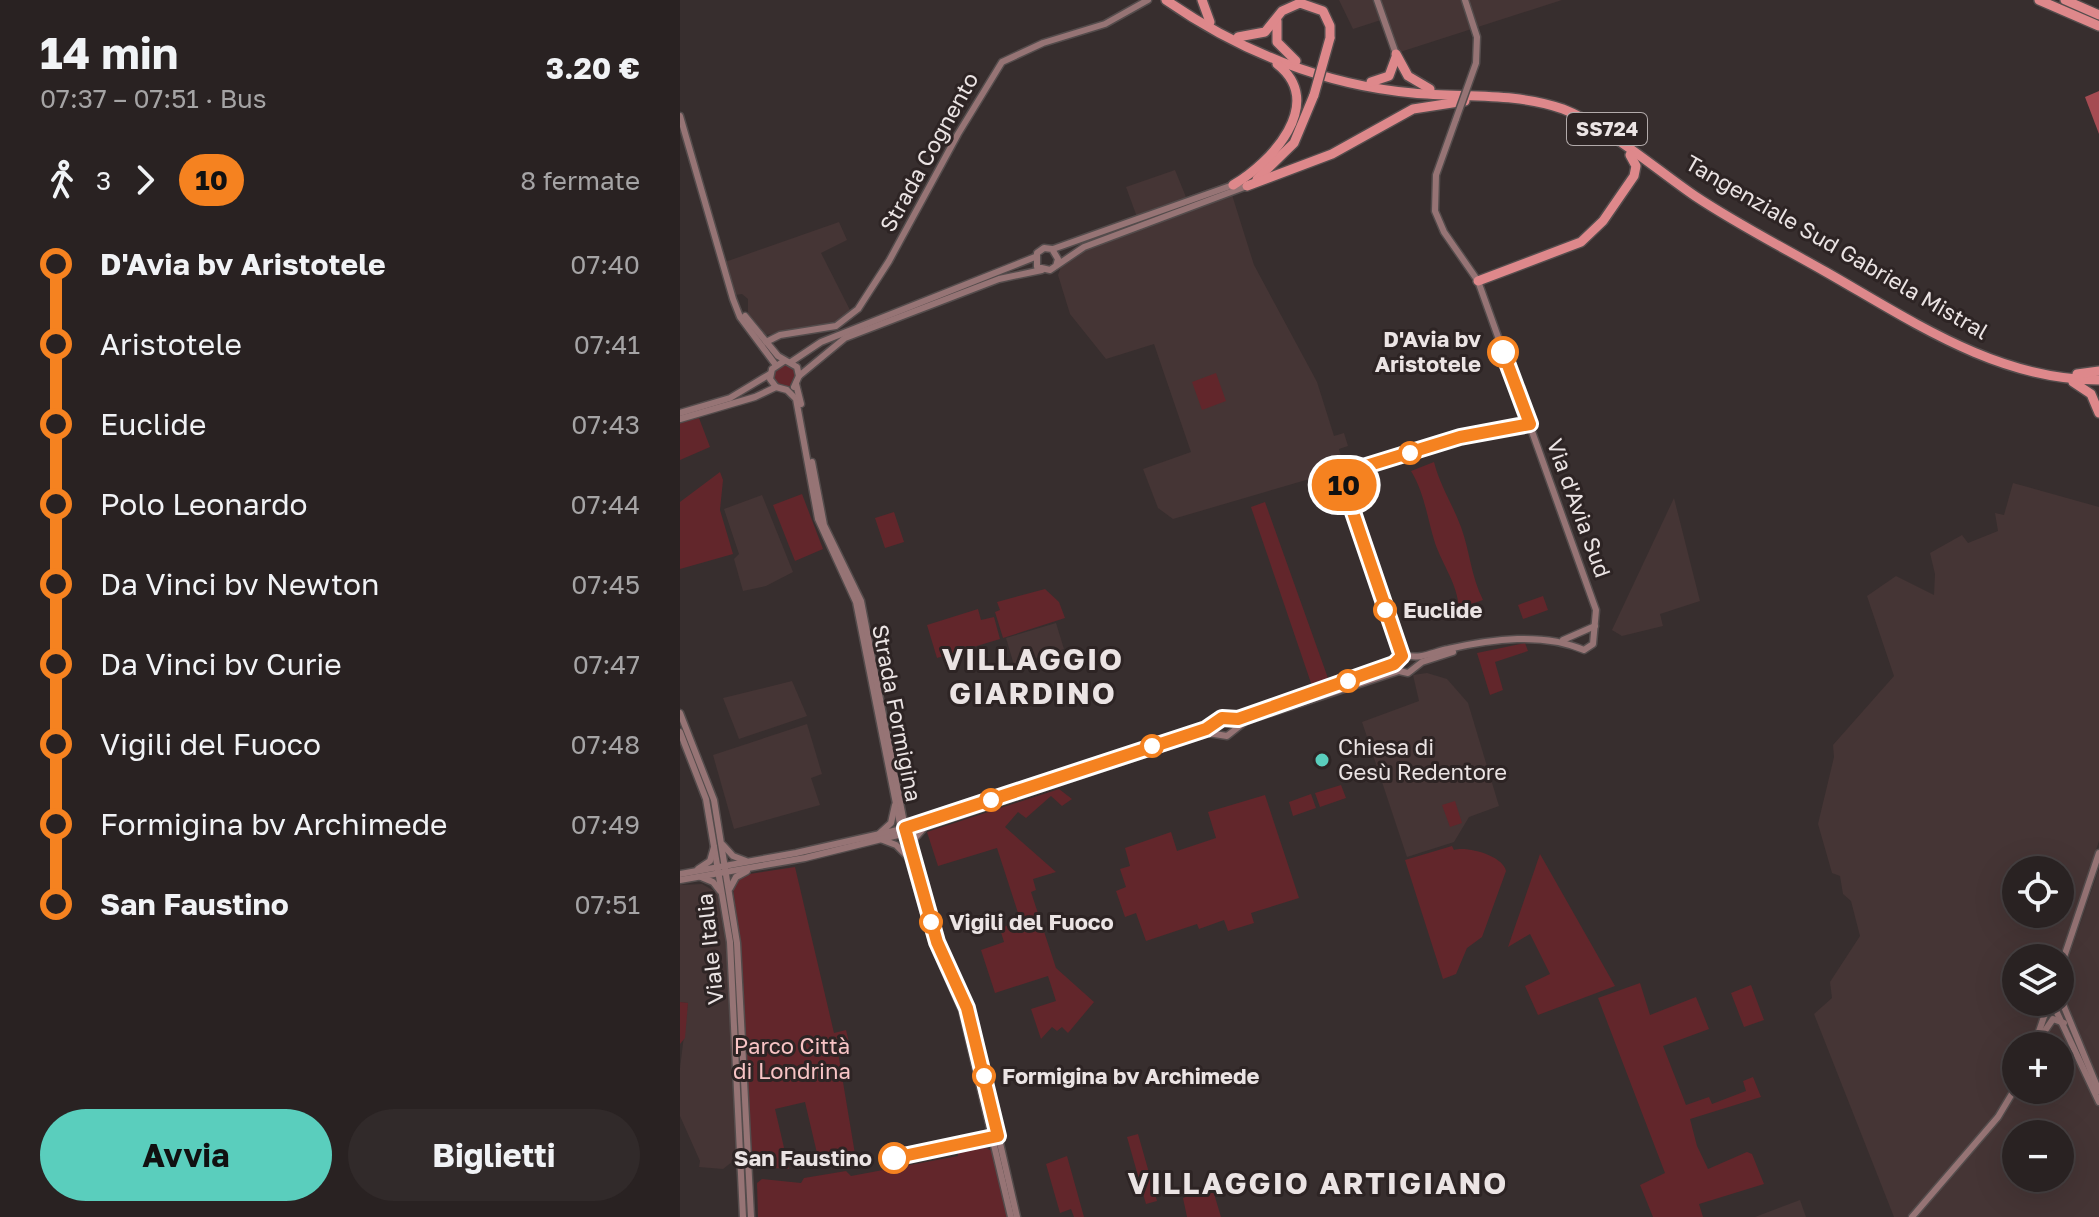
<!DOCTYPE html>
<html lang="it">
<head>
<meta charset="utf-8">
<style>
  body { margin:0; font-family:"Golos Text",sans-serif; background:#312a2a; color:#f1f3f6; height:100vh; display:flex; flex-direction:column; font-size:30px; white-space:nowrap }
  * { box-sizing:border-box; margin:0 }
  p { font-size:26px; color:#a5a4a5 }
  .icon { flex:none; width:44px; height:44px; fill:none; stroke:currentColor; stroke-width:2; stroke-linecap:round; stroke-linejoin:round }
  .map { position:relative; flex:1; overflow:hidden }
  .side { display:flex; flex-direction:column; background:#292222; width:680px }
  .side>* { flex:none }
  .badge { padding:0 16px; border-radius:26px; font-size:28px; line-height:52px }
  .controls { position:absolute; left:1322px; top:856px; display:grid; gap:16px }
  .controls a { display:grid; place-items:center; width:72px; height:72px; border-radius:50%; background:#292222; box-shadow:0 8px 32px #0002,0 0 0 2px #453f40; font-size:40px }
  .map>.badge { position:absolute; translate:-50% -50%; box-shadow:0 0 0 4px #fff }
  .legs { display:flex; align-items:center; gap:12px; height:88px; padding:0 40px; font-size:26px }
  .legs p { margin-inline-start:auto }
  .headline { display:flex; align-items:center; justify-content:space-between; height:136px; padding:0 40px }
  h1 { font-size:44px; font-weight:700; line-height:60px }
  .action { display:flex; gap:16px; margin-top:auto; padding:16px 40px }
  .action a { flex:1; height:92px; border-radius:48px; background:#5acebd; color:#111; font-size:32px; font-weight:700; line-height:92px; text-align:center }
  .action a+a { background:#312a2a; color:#f1f3f6 }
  ul { padding:0 40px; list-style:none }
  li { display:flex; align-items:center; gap:28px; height:80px; font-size:30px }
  li i { display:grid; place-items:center; width:12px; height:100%; margin:0 10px; background:currentColor }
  li i::after { content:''; width:20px; height:20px; margin:-10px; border:6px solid; border-radius:50%; background:#292222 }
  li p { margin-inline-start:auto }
  li:first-child i { background:linear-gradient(#0000 50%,currentColor 0) }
  li:last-child i { background:linear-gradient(currentColor 50%,#0000 0) }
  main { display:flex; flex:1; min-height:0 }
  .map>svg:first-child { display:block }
  .built { fill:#453535; fill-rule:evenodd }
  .green { fill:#62262b }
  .forest { fill:#a54b52 }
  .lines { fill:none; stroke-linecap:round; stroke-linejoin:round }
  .secondary-casing { stroke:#544c4c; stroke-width:9 }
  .highway-casing { stroke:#544c4c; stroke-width:12 }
  .secondary { stroke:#967475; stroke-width:6 }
  .highway { stroke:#de888b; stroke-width:9 }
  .secondary-bridge-casing { stroke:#544c4c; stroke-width:9; stroke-linecap:butt }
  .highway-bridge-casing { stroke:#544c4c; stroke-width:12; stroke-linecap:butt }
  .secondary-bridge { stroke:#967475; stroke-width:6 }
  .highway-bridge { stroke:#de888b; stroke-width:9 }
  .line-1-casing { stroke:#fff; stroke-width:18 }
  .line-1 { stroke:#f58220; stroke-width:12 }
  .stop-1-dot { fill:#fff; stroke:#f58220; stroke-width:4 }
  .poi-dot { fill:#5acebd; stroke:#2d2424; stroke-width:3 }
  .labels { text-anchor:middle; stroke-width:6; stroke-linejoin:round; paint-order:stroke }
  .shield { fill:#2d2424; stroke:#b2aaaa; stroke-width:2 }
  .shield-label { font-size:20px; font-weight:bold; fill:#ebe4e4 }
  .street-label { font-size:22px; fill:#ebe4e4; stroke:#2d2424 }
  .stop-label { font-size:22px; font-weight:bold; fill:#ebe4e4; stroke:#2d2424; text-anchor:start }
  .poi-label { font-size:22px; fill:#ebe4e4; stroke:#2d2424; text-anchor:start }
  .park-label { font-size:22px; fill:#f8c4c5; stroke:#2d2424 }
  .district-label { font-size:30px; font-weight:bold; letter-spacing:2px; fill:#ebe4e4; stroke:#2d2424 }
</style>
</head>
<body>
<main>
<section class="side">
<div class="headline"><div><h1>14 min</h1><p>07:37 – 07:51 · Bus</p></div><b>3.20 €</b></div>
<div class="legs"><svg class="icon" aria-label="walk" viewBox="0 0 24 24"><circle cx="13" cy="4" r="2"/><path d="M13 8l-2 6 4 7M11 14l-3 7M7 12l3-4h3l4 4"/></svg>3<svg class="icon" aria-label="forward" viewBox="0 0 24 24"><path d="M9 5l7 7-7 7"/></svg><b class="badge" style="background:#f58220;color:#111">10</b><p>8 fermate</p></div>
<ul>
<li><i style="color:#f58220"></i><b>D'Avia bv Aristotele</b><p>07:40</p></li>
<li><i style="color:#f58220"></i><span>Aristotele</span><p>07:41</p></li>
<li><i style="color:#f58220"></i><span>Euclide</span><p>07:43</p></li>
<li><i style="color:#f58220"></i><span>Polo Leonardo</span><p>07:44</p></li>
<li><i style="color:#f58220"></i><span>Da Vinci bv Newton</span><p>07:45</p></li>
<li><i style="color:#f58220"></i><span>Da Vinci bv Curie</span><p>07:47</p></li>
<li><i style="color:#f58220"></i><span>Vigili del Fuoco</span><p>07:48</p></li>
<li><i style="color:#f58220"></i><span>Formigina bv Archimede</span><p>07:49</p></li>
<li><i style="color:#f58220"></i><b>San Faustino</b><p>07:51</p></li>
</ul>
<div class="action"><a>Avvia</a><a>Biglietti</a></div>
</section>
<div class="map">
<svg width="1419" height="1217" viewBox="0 0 1419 1217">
  <rect width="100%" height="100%" fill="#372e2e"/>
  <g class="built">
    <path d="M659 0H882L714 54 701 20 673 29Z"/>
    <path d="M495 170 506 197 548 182 574 265 637 382 654 436 664 433 668 446 659 449 664 467 650 473 493 519 478 508 463 469 511 452 474 344 426 359 390 314 378 275 383 261 411 246 461 228 446 187Z"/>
    <path d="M159 222 167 240 141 253 171 312 155 323 86 335 68 314V299L62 294 55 295 45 262Z"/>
    <path d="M1333 483 1419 507V841L1380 958H1336V1002H1365L1350 1046H1336V1079L1328 1095 1314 1117 1227 1217H1214L1134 1014 1152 998 1150 982 1180 936 1171 901 1163 894 1160 876 1152 873 1138 824 1154 757 1153 745 1214 676 1187 596 1216 576 1254 595 1255 574 1250 553 1282 535 1288 543 1318 531 1315 513 1324 515ZM1336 870H1380V914H1336Z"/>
    <path d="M82 495 113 572 86 586 63 591 54 559 59 554 44 509Z"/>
    <path d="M994 498 1020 601 980 614 983 626 942 636 932 630Z"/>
    <path d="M376 623 384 649 334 665 326 638Z"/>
    <path d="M747 673 767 679 788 703 819 806 789 817 774 842 727 857 682 722 739 701 733 675Z"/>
    <path d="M112 681 127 716 59 739 43 698Z"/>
    <path d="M127 724 142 774 131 778 140 805 54 829 33 755Z"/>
    <path d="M1419 869V1217H1237L1304 1140 1338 1090H1380V1046H1358L1374 1002H1380V982ZM1336 1134H1380V1178H1336Z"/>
    <path d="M22 884 39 894 50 966 57 1158 43 1169 19 1167 20 1161 0 1116V1068L8 1003 0 1002V885Z"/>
    <path d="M1120 1200 1126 1217H1075Z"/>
  </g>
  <g class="green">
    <circle cx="105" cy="376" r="11"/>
    <path d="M536 373 546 401 522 410 512 382Z"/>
    <path d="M19 418 30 447 0 460V423Z"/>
    <path d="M754 462C760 486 773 505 781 527 790 552 791 576 803 600L779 608C777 583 763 566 755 543 747 518 745 494 731 471Z"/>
    <path d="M40 472 43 480 40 510 53 554 0 569V502Z"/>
    <path d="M122 494 143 549 115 561 93 505Z"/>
    <path d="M585 502 649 681 632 686 571 507Z"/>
    <path d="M214 512 224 542 205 548 195 518Z"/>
    <path d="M365 589 379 602 385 618 323 638 315 612 320 610 317 602Z"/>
    <path d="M863 596 868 610 843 619 838 605Z"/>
    <path d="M298 609 301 620 314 617 320 639 257 658 247 625Z"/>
    <path d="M845 643 848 651 815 662 823 690 810 695 797 653Z"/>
    <path d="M661 785 666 798 640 807 635 793Z"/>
    <path d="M379 789 392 799 382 806 371 796 346 818 338 812 325 827 376 872 353 879 356 890 351 892 376 968 414 1002 388 1033 382 1027 377 1031 372 1027 361 1039 351 1009 376 1001 368 976 315 993 301 950 324 942 320 929 340 919 317 848 258 866 247 832Z"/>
    <path d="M631 794 636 808 613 816 609 802Z"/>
    <path d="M585 795 619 898 571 913 574 923 548 931 544 920 519 929 517 924 466 941 456 913 445 917 436 891 446 887 440 869 450 866 445 848 491 832 497 851 536 838 528 812Z"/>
    <path d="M775 801 782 823 770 827 762 805Z"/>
    <path d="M772 846 774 850C788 846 823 856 826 871L802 937 787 948 776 974 763 979 725 860Z"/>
    <path d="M860 854 935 986 858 1015 845 986 870 974 850 934 828 947Z"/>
    <path d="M115 867 154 1033 166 1030 169 1042 157 1046 176 1160 140 1166 125 1102 95 1109 109 1169 77 1167 71 1159 63 976 53 887 63 875Z"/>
    <path d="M960 983 970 1015 1016 997 1029 1029 983 1046 1006 1105 1029 1097 1032 1104 1066 1091 1063 1081 1073 1077 1081 1097 1010 1119 1017 1146 1028 1169 1067 1152 1072 1154 1084 1184 1019 1204 1023 1217H973L960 1185 985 1173 918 998Z"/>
    <path d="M1071 985 1084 1020 1064 1027 1051 993Z"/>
    <path d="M0 1002 8 1003 5 1038 0 1044Z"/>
    <path d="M458 1134 477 1201 466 1204 447 1137Z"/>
    <path d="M302 1146 314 1152 328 1217H78L77 1183 82 1179 121 1183 124 1178 166 1171 171 1176 278 1156V1151Z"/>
    <path d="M387 1156 404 1217H394L391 1209 380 1213 366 1164Z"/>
    <path d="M532 1187 541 1217H507L503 1198Z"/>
  </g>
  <path class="forest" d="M1419 91V134L1405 97Z"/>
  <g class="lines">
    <g class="secondary-casing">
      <g id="secondary">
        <path d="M697 0 716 54"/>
        <path d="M785 0 797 37 796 63"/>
        <path d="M0 116 53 299 60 317 95 364"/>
        <path d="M373 249 553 185"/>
        <path d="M376 266 378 259 372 249 364 248 357 253V267L370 270 404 247 567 186"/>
        <path d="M65 316 98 356 117 367 119 376 114 387"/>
        <path d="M86 342 100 335 156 326 178 309 209 261 278 134 322 62 363 43 425 24 468 0"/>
        <path d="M104 361 92 369 90 379 96 387 107 390 116 399 138 519 176 602 223 839 253 944 282 1010 331 1217"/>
        <path d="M111 362 141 342 355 257"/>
        <path d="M119 376 165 338 319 279 362 270"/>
        <path d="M116 384 121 404"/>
        <path d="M0 413 50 398 90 374"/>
        <path d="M0 419 75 397 96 387"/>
        <path d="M132 462 144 525 181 601 226 833 257 942 294 1030 337 1217"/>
        <path d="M883 640 915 626"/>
        <path d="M719 671 728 673 742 662 773 652"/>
        <path d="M0 713 34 800 57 943 71 1217"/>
        <path d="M550 720 711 667 725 655C740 660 753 652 768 649 812 639 863 632 904 650L913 644 916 610 798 281 764 232 755 211 756 175 776 119"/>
        <path d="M0 732 26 799 50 942 63 1217"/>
        <path d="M200 833 211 823 215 805"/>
        <path d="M203 840 216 845 227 856"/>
        <path d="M43 845 53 856 66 861"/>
        <path d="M232 850 235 838 243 829"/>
        <path d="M18 869 30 861 34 847"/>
        <path d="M0 874 116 853 231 827 536 723"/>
        <path d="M21 877 33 882 40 891"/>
        <path d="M0 880 125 858 226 833 528 733 547 736 566 721 719 671"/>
        <path d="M50 888 56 877 67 871"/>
        <path d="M1380 969 1419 853"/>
        <path d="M1380 997 1419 1091"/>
        <path d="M1372 1002 1419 1102"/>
        <path d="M1362 1035 1373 1019 1384 1023"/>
        <path d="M1354 1046 1369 1002"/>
        <path d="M1232 1217 1318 1117 1336 1087"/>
      </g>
    </g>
    <g class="highway-casing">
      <g id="highway">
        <path d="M486 0C559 51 644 85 733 93 783 98 835 92 883 109 925 125 977 170 1015 196 1057 224 1102 247 1146 272 1232 321 1317 380 1419 380"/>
        <path d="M522 0 530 22"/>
        <path d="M1359 0 1419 26"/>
        <path d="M1385 0 1419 15"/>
        <path d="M597 21V42L616 61"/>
        <path d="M558 37 585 32 602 11 620 3 643 11 650 26V38"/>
        <path d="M716 54 728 76 750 89"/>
        <path d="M691 82 709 76 716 57"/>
        <path d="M577 179 614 143 634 95"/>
        <path d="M553 185C591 163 647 103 597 64"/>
        <path d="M567 186 652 154 733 109 785 101"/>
        <path d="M798 281 901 242 923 221 954 176 956 166 950 155"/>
        <path d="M1397 374 1419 371"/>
        <path d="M1393 382 1411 394 1419 413"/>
      </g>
    </g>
    <use href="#secondary" class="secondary"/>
    <use href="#highway" class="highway"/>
    <g class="secondary-bridge-casing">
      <path id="secondary-bridge" d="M776 119 796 63"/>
    </g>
    <g class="highway-bridge-casing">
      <path id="highway-bridge" d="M634 95 650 38"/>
    </g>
    <use href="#secondary-bridge" class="secondary-bridge"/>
    <use href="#highway-bridge" class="highway-bridge"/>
  </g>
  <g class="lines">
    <g class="line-1-casing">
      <path id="line-1" d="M214 1158 318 1136 287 1008 257 942 225 828 526 729 542 718 558 719 714 664 722 656 660 474 780 437 850 424 823 352"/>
    </g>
    <use href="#line-1" class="line-1"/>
  </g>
  <g class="stop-1-dot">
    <circle cx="823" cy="352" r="14"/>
    <circle cx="730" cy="453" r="10"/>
    <circle cx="705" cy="610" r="10"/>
    <circle cx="668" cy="681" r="10"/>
    <circle cx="472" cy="746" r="10"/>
    <circle cx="311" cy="800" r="10"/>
    <circle cx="251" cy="922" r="10"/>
    <circle cx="304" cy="1076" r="10"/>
    <circle cx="214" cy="1158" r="14"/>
  </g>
  <circle class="poi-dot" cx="642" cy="760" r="8"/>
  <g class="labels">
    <rect class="shield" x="887" y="113" width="80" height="32" rx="6"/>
    <g class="shield-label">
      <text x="927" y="136">SS724</text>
    </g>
    <g class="street-label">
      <text transform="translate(249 152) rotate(-61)" y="8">Strada Cognento</text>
      <text transform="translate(1157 247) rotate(30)" y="8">Tangenziale Sud Gabriela Mistral</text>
      <text transform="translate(899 508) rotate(70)" y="8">Via d'Avia Sud</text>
      <text transform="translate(217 713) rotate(79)" y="8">Strada Formigina</text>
      <text transform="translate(30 949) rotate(-96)" y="8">Viale Italia</text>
    </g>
    <g class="stop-label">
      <text x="801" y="347" text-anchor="end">D'Avia bv<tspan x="801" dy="25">Aristotele</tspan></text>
      <text x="723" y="618">Euclide</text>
      <text x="269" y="930">Vigili del Fuoco</text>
      <text x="322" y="1084">Formigina bv Archimede</text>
      <text x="192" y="1166" text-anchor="end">San Faustino</text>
    </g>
    <g class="poi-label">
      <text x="658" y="755">Chiesa di<tspan x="658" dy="25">Gesù Redentore</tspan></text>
    </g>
    <g class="park-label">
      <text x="112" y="1054">Parco Città<tspan x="112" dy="25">di Londrina</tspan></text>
    </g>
    <g class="district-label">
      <text x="353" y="670">VILLAGGIO<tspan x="353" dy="34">GIARDINO</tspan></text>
      <text x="638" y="1194">VILLAGGIO ARTIGIANO</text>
    </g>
  </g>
</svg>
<div class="controls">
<a><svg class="icon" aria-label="locate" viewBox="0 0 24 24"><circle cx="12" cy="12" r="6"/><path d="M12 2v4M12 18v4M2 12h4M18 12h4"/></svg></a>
<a><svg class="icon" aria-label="layers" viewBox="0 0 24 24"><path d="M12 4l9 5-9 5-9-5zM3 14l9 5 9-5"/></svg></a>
<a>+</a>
<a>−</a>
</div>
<b class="badge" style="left:664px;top:485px;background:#f58220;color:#111">10</b>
</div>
</main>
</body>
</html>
